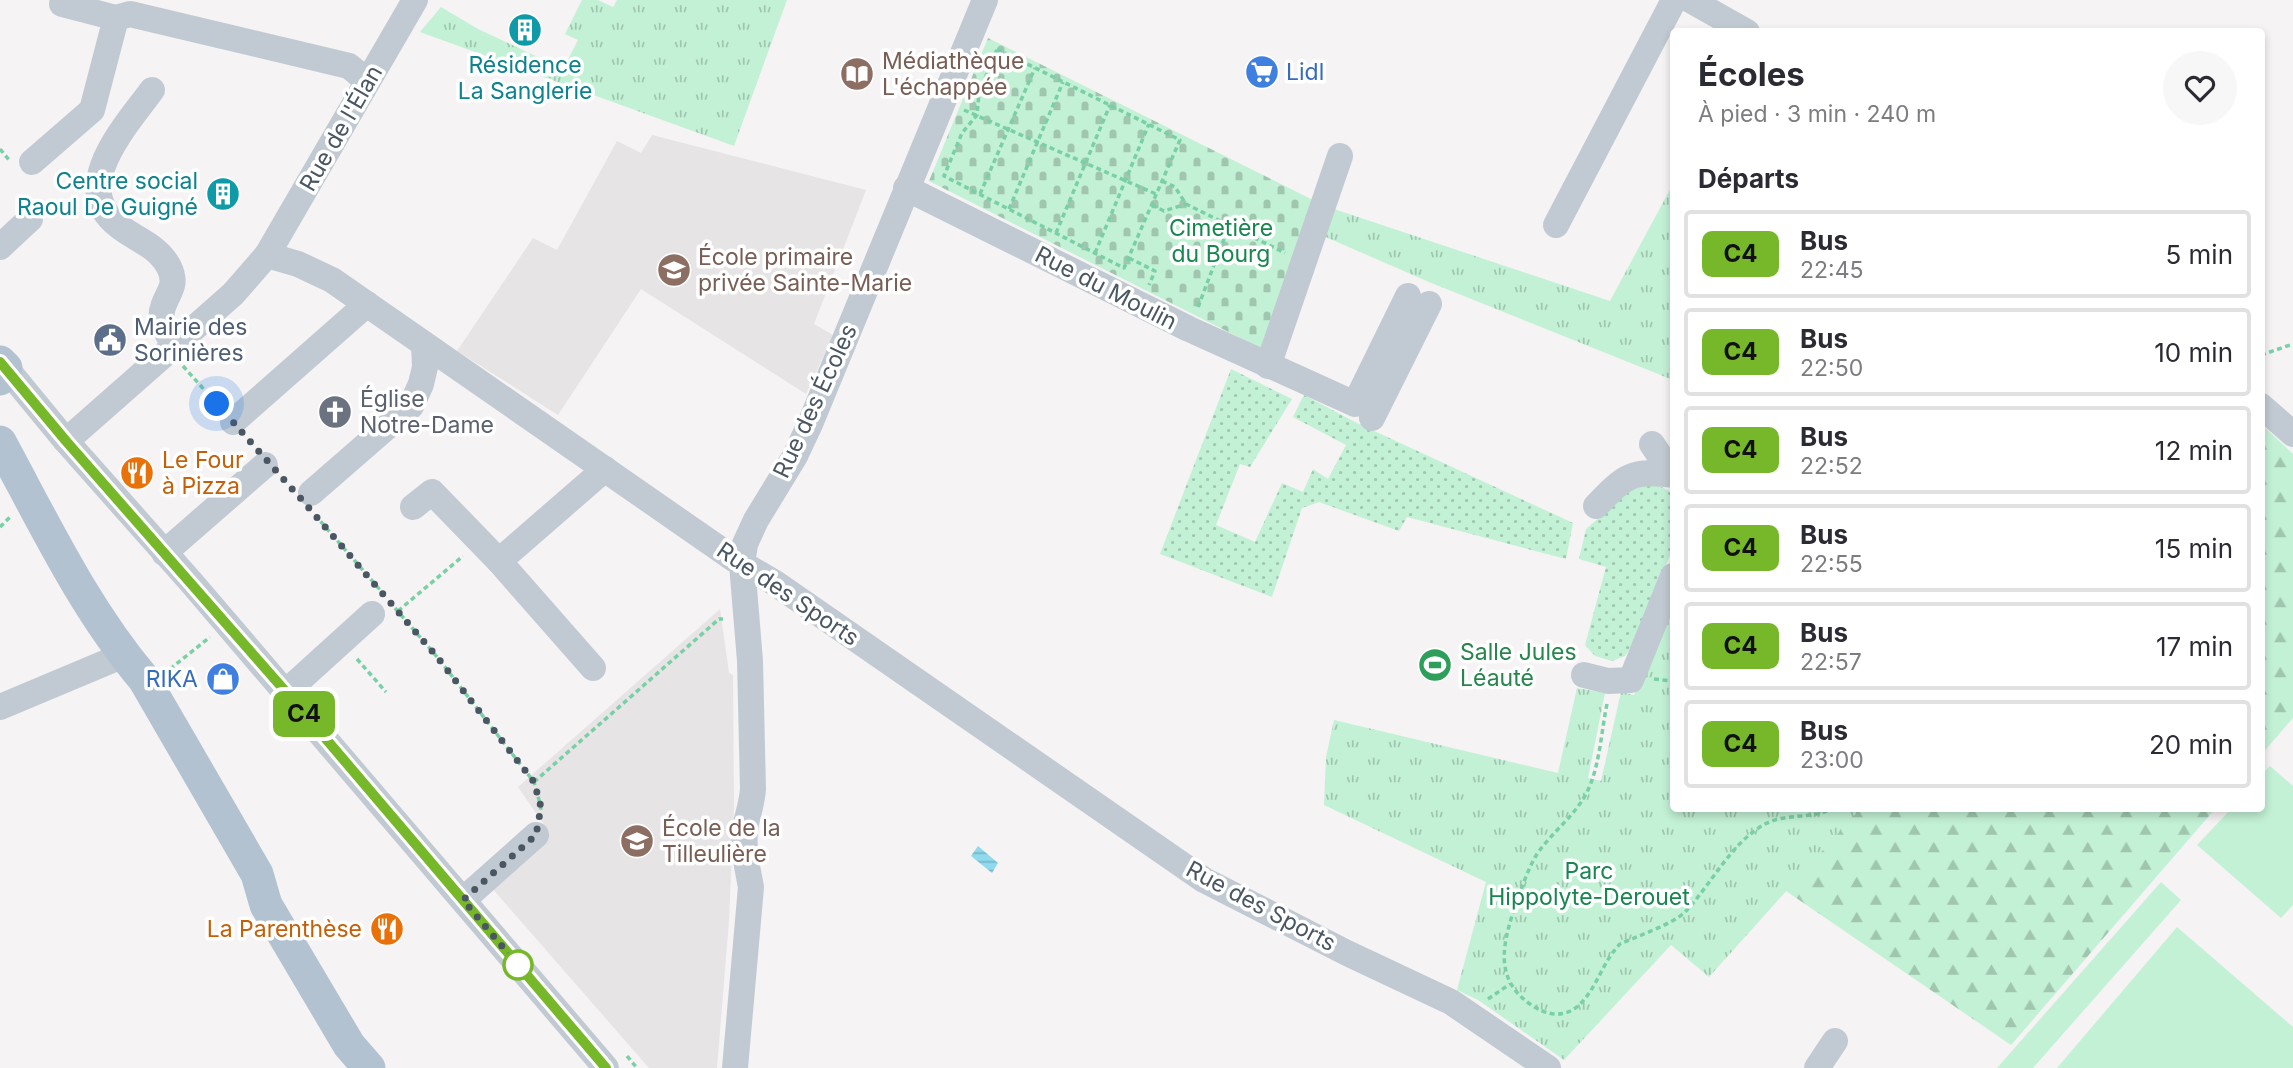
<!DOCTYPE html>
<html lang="fr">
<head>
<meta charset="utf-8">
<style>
  body { margin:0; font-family:Inter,sans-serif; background:#f7f7f7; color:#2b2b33; height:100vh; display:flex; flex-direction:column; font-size:26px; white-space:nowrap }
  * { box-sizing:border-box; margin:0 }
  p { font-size:23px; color:#7c7c81 }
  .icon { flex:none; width:38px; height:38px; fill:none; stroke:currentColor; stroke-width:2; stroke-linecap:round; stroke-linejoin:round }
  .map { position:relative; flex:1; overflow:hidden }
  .panel { position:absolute; left:1670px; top:28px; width:595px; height:784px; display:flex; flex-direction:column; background:#fff; border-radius:7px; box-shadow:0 4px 10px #0003 }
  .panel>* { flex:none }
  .badge { padding:0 14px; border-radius:10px; font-size:24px; line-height:46px }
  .you { position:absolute; width:35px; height:35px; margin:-18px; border:5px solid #fff; border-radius:50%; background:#1a73e8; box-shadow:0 0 0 10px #1a73e833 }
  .map>.badge { position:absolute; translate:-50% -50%; box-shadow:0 0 0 4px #fff }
  h2 { padding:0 28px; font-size:26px; line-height:63px }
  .round { display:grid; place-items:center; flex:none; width:74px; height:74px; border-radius:37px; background:#f7f7f7 }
  .head { display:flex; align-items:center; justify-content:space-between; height:119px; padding:0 28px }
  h1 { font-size:33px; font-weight:700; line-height:52px }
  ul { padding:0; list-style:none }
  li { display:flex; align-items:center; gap:21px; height:88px; margin:0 14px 10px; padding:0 14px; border:4px solid #e1e1e2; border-radius:7px }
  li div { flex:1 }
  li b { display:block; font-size:26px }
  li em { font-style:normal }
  li .badge { min-width:77px; font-weight:700; text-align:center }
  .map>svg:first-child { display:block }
  .education { fill:#e6e4e5 }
  .grass { fill:url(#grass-dots) }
  .forest { fill:url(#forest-firs) }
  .cemetery { fill:url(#cemetery-stones) }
  .park { fill:url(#park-tufts) }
  .garden { fill:#c3f1d5 }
  .water { fill:url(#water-rules) }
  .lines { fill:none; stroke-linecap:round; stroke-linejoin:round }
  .path { stroke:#7ad0a6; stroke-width:3.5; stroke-dasharray:5 3.5; stroke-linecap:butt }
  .minor { stroke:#c1cad2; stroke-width:26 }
  .major { stroke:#b3c2d1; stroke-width:33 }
  .line-casing { stroke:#fff; stroke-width:16 }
  .line { stroke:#76b82a; stroke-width:10 }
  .walk { stroke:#4a5661; stroke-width:7; stroke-dasharray:0 12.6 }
  .stop-dot { fill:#fff; stroke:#76b82a; stroke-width:3.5 }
  .labels { text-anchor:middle; stroke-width:7; stroke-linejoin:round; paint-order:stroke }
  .education-label { font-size:23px; fill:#785e54; stroke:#fff; text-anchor:start }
  .culture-label { font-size:23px; fill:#0d838f; stroke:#fff }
  .shop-label { font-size:23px; fill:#366cbe; stroke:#fff; text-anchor:start }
  .street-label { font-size:23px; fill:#4a5661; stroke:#fff }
  .park-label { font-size:23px; fill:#17864f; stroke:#fff }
  .service-label { font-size:23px; fill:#4e5e75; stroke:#fff; text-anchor:start }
  .worship-label { font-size:23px; fill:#5b616d; stroke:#fff; text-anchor:start }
  .food-label { font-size:23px; fill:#c56008; stroke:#fff; text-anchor:start }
  .leisure-label { font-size:23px; fill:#27864d; stroke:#fff; text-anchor:start }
</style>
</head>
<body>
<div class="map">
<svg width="2293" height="1068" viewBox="0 0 2293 1068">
  <defs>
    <pattern id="grass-dots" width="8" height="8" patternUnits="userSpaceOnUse" patternTransform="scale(1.75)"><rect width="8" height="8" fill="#c3f1d5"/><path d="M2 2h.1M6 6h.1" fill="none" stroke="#a0c6b0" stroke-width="1.8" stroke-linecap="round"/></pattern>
    <pattern id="forest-firs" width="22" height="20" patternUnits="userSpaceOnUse" patternTransform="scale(1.75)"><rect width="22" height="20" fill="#c3f1d5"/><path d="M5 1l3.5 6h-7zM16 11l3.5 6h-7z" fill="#a0c6b0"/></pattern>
    <pattern id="cemetery-stones" width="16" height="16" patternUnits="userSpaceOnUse" patternTransform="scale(1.75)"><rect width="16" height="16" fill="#c3f1d5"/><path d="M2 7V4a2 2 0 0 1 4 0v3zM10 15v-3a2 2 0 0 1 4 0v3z" fill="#a0c6b0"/></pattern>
    <pattern id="park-tufts" width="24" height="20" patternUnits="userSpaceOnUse" patternTransform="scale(1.75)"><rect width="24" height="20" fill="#c3f1d5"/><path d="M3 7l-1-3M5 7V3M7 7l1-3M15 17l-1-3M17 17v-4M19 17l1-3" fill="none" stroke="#a0c6b0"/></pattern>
    <pattern id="water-rules" width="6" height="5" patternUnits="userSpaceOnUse" patternTransform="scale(1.75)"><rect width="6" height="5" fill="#90daee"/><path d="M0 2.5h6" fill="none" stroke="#78b4c4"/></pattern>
  </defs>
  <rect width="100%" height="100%" fill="#f5f3f3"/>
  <g class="education">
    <path d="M652 135 866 190 814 324 833 335 806 394 641 289 558 415 457 351 533 238 557 250 617 141 641 153Z"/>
    <path d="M720 609 729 673 733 675 734 805 729 921 717 1068H649L491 887 549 832 518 787Z"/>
  </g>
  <g class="grass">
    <path d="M1231 369 1292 399 1250 467 1240 464 1216 525 1255 542 1282 483 1303 492 1313 469 1328 479 1346 445 1293 417 1304 395 1357 423 1573 523 1566 559 1407 517 1399 531 1319 502 1302 508 1272 597 1160 554Z"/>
    <path d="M1638 484H1656L1673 493V548L1631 647 1625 656 1612 661 1595 656 1585 645 1606 567 1579 559 1586 529Z"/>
  </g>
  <g class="forest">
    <path d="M2261 424 2293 454V718L2261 755Z"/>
    <path d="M1826 809H2215L2011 1045 1786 891 1757 852Z"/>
  </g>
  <path class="cemetery" d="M988 38 1317 202 1266 351 929 181Z"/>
  <g class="park">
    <path d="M582 0H598L613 7 617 0H787L734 146 420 32 441 7 478 29 563 69 578 40 565 34Z"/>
    <path d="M1673 184V380L1429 282 1321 235 1331 208 1610 301Z"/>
    <path d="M1673 601V808L1860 809 1709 977 1671 945 1564 1060 1478 1000 1457 990 1486 882 1324 805 1326 757 1334 720 1558 773 1577 688 1605 693 1588 778 1601 781 1621 692 1634 695Z"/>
  </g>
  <g class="garden">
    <path d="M2270 766 2293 786V905L2281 918 2197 845 2231 809 2261 808V775Z"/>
    <path d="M2161 882 2181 900 2033 1068H1997Z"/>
    <path d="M2177 927 2293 1027V1068H2057Z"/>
  </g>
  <path class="water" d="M978 846 998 863 992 873 971 856Z"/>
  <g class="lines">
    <g class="path">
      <path d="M997 49 1180 140 1124 268 944 176 962 133 977 115 979 93Z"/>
      <path d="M964 110 1156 194"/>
      <path d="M0 149 10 161"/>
      <path d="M1162 181 1175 187 1186 204 1285 253"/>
      <path d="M980 194 1035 68"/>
      <path d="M1152 205 1164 211 1186 204"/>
      <path d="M1009 209 1063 82"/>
      <path d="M1056 233 1110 105"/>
      <path d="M1095 253 1149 124"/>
      <path d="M1129 258 1155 271 1149 285"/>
      <path d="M1198 307 1232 218"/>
      <path d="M2261 355 2293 344"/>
      <path d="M183 366 217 404"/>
      <path d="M315 515 381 591"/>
      <path d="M0 527 11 516"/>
      <path d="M395 608 438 658 534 782 541 807 540 813"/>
      <path d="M398 611 463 556"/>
      <path d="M357 659 386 692"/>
      <path d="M170 669 210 637"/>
      <path d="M1654 679 1673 681"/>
      <path d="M1607 704C1601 732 1600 766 1587 792 1575 816 1552 832 1537 854 1528 869 1522 887 1516 903 1504 941 1492 977 1530 1004 1545 1015 1563 1019 1578 1006 1597 989 1602 962 1620 944 1637 936 1674 924 1686 911 1713 882 1730 844 1765 824 1787 812 1818 820 1831 808"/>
      <path d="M534 782 719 619H723"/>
      <path d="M1488 999 1510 984"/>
      <path d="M627 1056 637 1068"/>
    </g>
    <g class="minor">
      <path d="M1690 0 1747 32"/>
      <path d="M62 4 116 18"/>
      <path d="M152 90C126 126 67 188 120 227 137 240 158 246 169 267 178 286 168 291 163 307 158 321 168 335 175 346"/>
      <path d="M32 162 92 110 116 18 130 14 349 66 367 81"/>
      <path d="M906 188 1189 329 1355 404 1408 296"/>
      <path d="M1556 225 1674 0"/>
      <path d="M0 247 30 219"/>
      <path d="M267 255 298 264 332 280 734 559 775 583 1204 880 1347 953 1451 1002 1548 1068"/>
      <path d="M1268 366 1340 156"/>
      <path d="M6 368 66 441 191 582 606 1068"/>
      <path d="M2261 406 2293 434"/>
      <path d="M1372 418 1429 304"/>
      <path d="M233 422 367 304"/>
      <path d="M66 441 233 294 267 255 415 0"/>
      <path d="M1652 444 1672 474"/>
      <path d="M311 493 411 406 421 384 425 367 424 344"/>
      <path d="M1596 506C1624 477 1631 469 1673 475"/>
      <path d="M413 507 432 492 499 561 593 668"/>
      <path d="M164 553 265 465"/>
      <path d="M499 561 605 469"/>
      <path d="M1584 675 1608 681 1631 680 1673 576"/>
      <path d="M286 692 372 614"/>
      <path d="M0 707 124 655"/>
      <path d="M463 900 536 835"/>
      <path d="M735 1068 751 887C747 867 742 844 746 823 749 811 752 802 753 789L750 661 742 564 745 544 756 520 795 456 810 424 985 0"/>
      <path d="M1817 1068 1835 1041"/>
    </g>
    <g class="major">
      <path d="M0 362 6 368 0 379"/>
      <path d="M0 442C44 523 84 608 144 679L257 874 266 905 349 1045 369 1068"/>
    </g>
  </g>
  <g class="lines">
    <g class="line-casing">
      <path id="line" d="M0 362 66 441 286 692 606 1068"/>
    </g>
    <use href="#line" class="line"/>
    <path class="walk" d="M217 404 302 500 438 658 534 782 541 807 536 835 463 900 518 965"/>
  </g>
  <defs>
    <g id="building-disc" transform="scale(1.75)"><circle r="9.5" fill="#0f9aa8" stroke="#fff"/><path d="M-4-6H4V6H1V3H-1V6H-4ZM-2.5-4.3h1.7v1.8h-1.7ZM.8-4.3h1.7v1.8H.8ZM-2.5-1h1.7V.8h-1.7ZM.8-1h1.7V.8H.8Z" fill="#fff"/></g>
    <g id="supermarket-disc" transform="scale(1.75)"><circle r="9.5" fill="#3f7fe0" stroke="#fff"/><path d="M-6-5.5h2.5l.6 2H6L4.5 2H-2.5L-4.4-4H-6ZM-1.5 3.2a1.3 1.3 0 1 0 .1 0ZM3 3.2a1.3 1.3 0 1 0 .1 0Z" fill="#fff"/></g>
    <g id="library-disc" transform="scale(1.75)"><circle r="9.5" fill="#8d6e63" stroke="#fff"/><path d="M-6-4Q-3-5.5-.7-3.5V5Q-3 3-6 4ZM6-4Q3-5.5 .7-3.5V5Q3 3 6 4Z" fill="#fff"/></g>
    <g id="school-disc" transform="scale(1.75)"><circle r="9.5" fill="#8d6e63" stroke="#fff"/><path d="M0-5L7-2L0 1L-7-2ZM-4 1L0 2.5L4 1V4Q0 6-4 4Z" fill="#fff"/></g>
    <g id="civic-disc" transform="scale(1.75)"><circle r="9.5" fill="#5c6f8a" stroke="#fff"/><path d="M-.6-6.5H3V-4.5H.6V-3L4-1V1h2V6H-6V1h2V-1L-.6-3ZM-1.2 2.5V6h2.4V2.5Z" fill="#fff"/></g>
    <g id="church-disc" transform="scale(1.75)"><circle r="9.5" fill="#6b7280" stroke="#fff"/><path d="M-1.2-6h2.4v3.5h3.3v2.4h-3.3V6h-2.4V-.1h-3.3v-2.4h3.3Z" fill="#fff"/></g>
    <g id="restaurant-disc" transform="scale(1.75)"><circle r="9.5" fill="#e8710a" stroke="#fff"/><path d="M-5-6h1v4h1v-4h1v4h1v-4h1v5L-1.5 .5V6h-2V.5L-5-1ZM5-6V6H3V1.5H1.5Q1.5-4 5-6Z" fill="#fff"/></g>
    <g id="stadium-disc" transform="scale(1.75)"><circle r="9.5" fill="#2e9e5b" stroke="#fff"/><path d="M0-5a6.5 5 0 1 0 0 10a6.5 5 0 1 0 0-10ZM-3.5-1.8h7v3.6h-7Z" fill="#fff"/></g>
    <g id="shop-disc" transform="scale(1.75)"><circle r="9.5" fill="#3f7fe0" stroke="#fff"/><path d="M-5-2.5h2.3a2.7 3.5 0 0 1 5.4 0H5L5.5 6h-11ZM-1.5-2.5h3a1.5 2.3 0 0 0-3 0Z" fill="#fff"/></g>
  </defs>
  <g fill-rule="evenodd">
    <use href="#building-disc" x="525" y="30"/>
    <use href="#supermarket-disc" x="1262" y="72"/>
    <use href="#library-disc" x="857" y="74"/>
    <use href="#building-disc" x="223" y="194"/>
    <use href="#school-disc" x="674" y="270"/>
    <use href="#civic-disc" x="110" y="340"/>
    <use href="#church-disc" x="335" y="412"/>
    <use href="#restaurant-disc" x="137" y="473"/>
    <use href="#stadium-disc" x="1435" y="665"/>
    <use href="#shop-disc" x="223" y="679"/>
    <use href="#school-disc" x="637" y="841"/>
    <use href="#restaurant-disc" x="387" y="929"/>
  </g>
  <circle class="stop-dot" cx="518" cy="965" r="14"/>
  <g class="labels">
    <g class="education-label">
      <text x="882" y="69">Médiathèque<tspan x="882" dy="26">L'échappée</tspan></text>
      <text x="698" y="265">École primaire<tspan x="698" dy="26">privée Sainte-Marie</tspan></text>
      <text x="662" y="836">École de la<tspan x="662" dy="26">Tilleulière</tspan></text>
    </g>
    <g class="culture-label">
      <text x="525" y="73">Résidence<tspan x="525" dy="26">La Sanglerie</tspan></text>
      <text x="198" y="189" text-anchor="end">Centre social<tspan x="198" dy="26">Raoul De Guigné</tspan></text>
    </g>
    <g class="shop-label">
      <text x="1286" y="80">Lidl</text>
      <text x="198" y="687" text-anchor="end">RIKA</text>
    </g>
    <g class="street-label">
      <text transform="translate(341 128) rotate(-60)" y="8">Rue de l'Élan</text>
      <text transform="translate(1106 288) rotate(27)" y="8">Rue du Moulin</text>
      <text transform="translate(815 401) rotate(-65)" y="8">Rue des Écoles</text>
      <text transform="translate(788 594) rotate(34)" y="8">Rue des Sports</text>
      <text transform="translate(1261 906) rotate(28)" y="8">Rue des Sports</text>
    </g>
    <g class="park-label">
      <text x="1221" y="236">Cimetière<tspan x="1221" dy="26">du Bourg</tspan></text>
      <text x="1589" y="879">Parc<tspan x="1589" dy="26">Hippolyte-Derouet</tspan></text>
    </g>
    <g class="service-label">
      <text x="134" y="335">Mairie des<tspan x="134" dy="26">Sorinières</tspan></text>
    </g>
    <g class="worship-label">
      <text x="360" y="407">Église<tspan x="360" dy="26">Notre-Dame</tspan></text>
    </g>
    <g class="food-label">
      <text x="162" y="468">Le Four<tspan x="162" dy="26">à Pizza</tspan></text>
      <text x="362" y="937" text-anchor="end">La Parenthèse</text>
    </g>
    <g class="leisure-label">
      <text x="1460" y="660">Salle Jules<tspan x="1460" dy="26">Léauté</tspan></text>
    </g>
  </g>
</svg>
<div class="you" style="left:217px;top:404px"></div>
<b class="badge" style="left:304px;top:714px;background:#76b82a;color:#111">C4</b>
<section class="panel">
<div class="head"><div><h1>Écoles</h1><p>À pied · 3 min · 240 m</p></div><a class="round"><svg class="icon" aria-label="heart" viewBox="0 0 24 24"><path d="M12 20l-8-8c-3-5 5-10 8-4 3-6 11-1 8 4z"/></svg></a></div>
<h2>Départs</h2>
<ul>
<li><span class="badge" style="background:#76b82a;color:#111">C4</span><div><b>Bus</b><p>22:45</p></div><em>5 min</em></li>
<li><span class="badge" style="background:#76b82a;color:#111">C4</span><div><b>Bus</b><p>22:50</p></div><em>10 min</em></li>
<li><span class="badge" style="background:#76b82a;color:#111">C4</span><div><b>Bus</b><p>22:52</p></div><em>12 min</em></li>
<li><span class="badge" style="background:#76b82a;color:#111">C4</span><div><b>Bus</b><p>22:55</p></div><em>15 min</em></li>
<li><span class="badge" style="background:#76b82a;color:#111">C4</span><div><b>Bus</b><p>22:57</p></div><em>17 min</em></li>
<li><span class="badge" style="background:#76b82a;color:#111">C4</span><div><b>Bus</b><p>23:00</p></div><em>20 min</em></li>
</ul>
</section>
</div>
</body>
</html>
